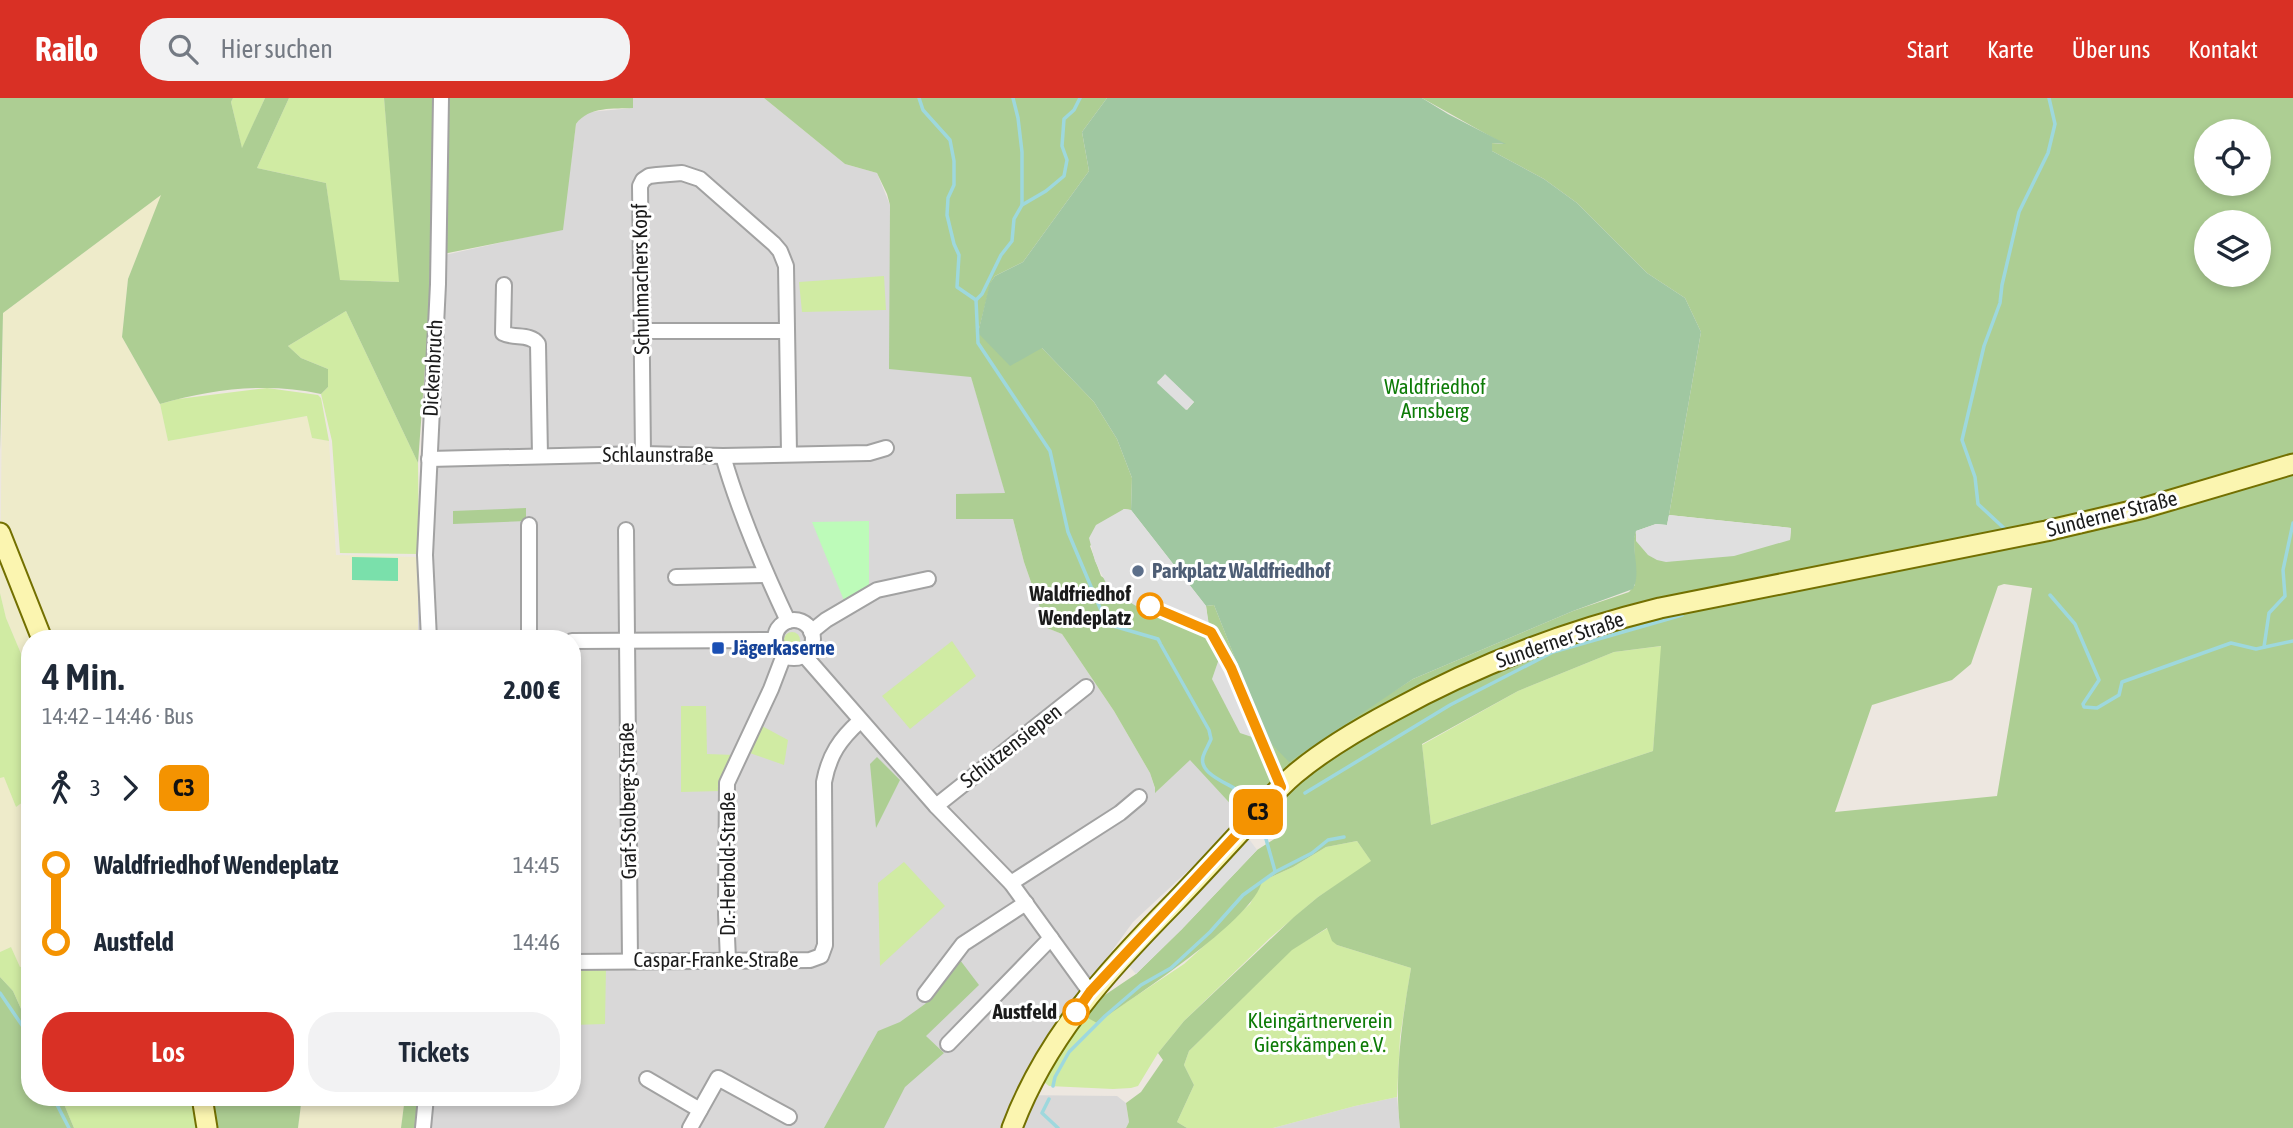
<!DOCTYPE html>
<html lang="de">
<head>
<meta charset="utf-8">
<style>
  body { margin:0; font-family:"Asap Condensed",sans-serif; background:#f2f2f3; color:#1f2937; height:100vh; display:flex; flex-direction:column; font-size:26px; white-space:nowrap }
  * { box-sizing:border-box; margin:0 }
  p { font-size:23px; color:#747a83 }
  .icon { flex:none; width:38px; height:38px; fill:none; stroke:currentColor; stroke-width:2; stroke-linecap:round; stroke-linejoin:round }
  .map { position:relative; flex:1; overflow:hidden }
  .details { position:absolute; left:21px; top:532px; width:560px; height:476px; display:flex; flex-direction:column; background:#fff; border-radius:28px; box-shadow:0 4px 10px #0003 }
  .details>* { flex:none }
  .badge { padding:0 14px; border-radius:10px; font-size:24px; line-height:46px }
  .controls { position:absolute; left:2194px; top:21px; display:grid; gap:14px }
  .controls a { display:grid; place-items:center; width:77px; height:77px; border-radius:50%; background:#fff; box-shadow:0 4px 10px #0003; font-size:35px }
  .map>.badge { position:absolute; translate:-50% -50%; box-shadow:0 0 0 4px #fff }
  .legs { display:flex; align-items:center; gap:10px; height:77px; padding:0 21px; font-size:23px }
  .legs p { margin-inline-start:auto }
  .overview { display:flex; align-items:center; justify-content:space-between; height:119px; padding:0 21px }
  h1 { font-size:38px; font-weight:600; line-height:52px }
  .primary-button { display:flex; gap:14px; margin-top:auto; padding:14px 21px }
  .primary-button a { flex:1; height:80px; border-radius:28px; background:#d93025; color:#fff; font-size:28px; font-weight:600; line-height:80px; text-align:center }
  .primary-button a+a { background:#f2f2f3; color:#1f2937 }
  ul { padding:0 21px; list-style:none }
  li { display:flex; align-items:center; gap:24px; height:77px; font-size:26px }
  li i { display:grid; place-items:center; width:10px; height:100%; margin:0 9px; background:currentColor }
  li i::after { content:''; width:18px; height:18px; margin:-9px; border:5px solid; border-radius:50%; background:#fff }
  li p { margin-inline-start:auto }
  li:first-child i { background:linear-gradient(#0000 50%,currentColor 0) }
  li:last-child i { background:linear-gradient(currentColor 50%,#0000 0) }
  header { display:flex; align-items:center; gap:42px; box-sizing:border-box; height:98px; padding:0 35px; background:#d93025; color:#fff }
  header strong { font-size:33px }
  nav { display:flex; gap:38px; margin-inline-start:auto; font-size:24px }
  .search { width:490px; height:63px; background:#f2f2f3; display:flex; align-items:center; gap:18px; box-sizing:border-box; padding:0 24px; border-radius:28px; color:#747a83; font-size:26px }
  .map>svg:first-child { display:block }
  .residential { fill:#d9d8d8 }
  .farmland { fill:#eeebca }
  .grass { fill:#d0eba3 }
  .forest { fill:#adce93; fill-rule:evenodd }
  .cemetery { fill:#a0c7a1; fill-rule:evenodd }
  .park { fill:#bdfbb9 }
  .pitch { fill:#7ae0ab }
  .parking { fill:#dfdfdf }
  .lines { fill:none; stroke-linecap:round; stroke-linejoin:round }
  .stream { stroke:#9ed8dd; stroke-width:3.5 }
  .street-casing { stroke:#a2a2a2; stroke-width:18 }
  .secondary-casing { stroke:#737001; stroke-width:23 }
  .street { stroke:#fff; stroke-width:14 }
  .secondary { stroke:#fbf5b0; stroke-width:19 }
  .line-1-casing { stroke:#fff; stroke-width:16 }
  .line-1 { stroke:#f49301; stroke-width:10 }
  .service-dot { fill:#5c6f8a; stroke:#fff; stroke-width:2.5 }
  .stop-1-dot { fill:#fff; stroke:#f49301; stroke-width:3.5 }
  .transit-dot { fill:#1a4fb4; stroke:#fff; stroke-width:2.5 }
  .labels { text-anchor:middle; stroke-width:6; stroke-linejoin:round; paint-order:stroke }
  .street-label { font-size:21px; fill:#1b1b1b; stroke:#fff }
  .park-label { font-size:21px; fill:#0d7b07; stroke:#fff }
  .service-label { font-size:21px; font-weight:bold; fill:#4e5e75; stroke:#fff; text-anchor:start }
  .stop-label { font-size:21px; font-weight:bold; fill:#1b1b1b; stroke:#fff; text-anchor:end }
  .transit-label { font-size:21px; font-weight:bold; fill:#164399; stroke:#fff; text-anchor:start }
</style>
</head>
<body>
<header>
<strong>Railo</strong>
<div class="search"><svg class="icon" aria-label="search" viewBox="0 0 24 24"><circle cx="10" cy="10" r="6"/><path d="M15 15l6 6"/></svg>Hier suchen</div>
<nav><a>Start</a><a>Karte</a><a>Über uns</a><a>Kontakt</a></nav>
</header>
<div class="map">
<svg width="2293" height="1030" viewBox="0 0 2293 1030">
  <rect width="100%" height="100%" fill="#ede7e0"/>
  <g class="residential">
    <path d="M633 0H764L845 66 877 75 890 107 971 278 1013 421 1024 464 1047 530 1062 536 1114 613 1150 675 1156 694 1190 661 1237 713 1231 729 1221 742 1133 824 1050 938 1013 997 1117 998 1126 1005 1129 1024 1126 1030H417L419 999H572V541H418V459L431 160 562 131 576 26 581 19 589 14 633 10Z"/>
    <path d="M1397 999 1400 1030H1273L1355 1008Z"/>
  </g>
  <g class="farmland">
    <path d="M162 96 128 181 122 239 160 306 168 343 308 318 312 340 329 343 336 457 418 459V541H30V577L6 520 0 495 3 215Z"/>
    <path d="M4 678 16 709 30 699V796L21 803 30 826V866L20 870 11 849 0 854V680Z"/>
    <path d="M302 999H405L401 1030H298Z"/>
  </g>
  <g class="grass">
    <path d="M233 0H265L242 51 231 4Z"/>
    <path d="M289 0H384L400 184 339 182 326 85 257 70Z"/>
    <path d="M884 178 886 212 802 214 799 184Z"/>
    <path d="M346 213 418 365 419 456 340 455 332 343 321 296 328 289V271L301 260 288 248Z"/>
    <path d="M267 290 318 297 321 300 329 343 312 340 307 318 168 343 160 306 178 301Z"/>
    <path d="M0 495 6 520 30 577V699L16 709 4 679 0 680Z"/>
    <circle cx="792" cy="542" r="8"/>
    <path d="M952 543 976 578 910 631 882 598Z"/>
    <path d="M1662 548 1653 653 1431 727 1422 647 1518 593 1614 554Z"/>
    <path d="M681 608H706L707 656 735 657 720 693 681 694Z"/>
    <path d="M760 627 788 642 784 667 747 654Z"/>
    <path d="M1357 743 1372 764 1318 799 1270 840 1184 923 1158 955 1138 988 1131 990 1113 991 1049 988 1044 984 1043 979 1086 919 1097 924 1184 866 1250 806 1262 783 1293 769 1326 749Z"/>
    <path d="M904 764 945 808 880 868 878 785Z"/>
    <path d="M1328 830 1337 847 1411 870 1400 939 1397 999 1355 1008 1273 1030H1187L1177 1024 1194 987 1184 967 1189 953 1292 851Z"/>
    <path d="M11 849 20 869 30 866V931L13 893 0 879V854Z"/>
    <path d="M606 869 605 926 572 927V870Z"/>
    <path d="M61 999H195L199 1030H74Z"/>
  </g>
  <g class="forest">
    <path d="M0 0H233L231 4 242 50 265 0H289L257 70 326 85 340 182 399 184 384 0H436L428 229 418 365 346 213 288 248 301 260 328 271V289L321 296C268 284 212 291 160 306L122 239 128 181 161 97 3 215 0 352Z"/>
    <path d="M446 0H633V10C614 11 589 8 576 26L563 132 438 157Z"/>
    <path d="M764 0H1107L1082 34 1089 73 1023 164 995 178 991 184 978 235 1042 250 1094 304 1117 341 1132 380 1131 412 1124 411 1090 448 1101 478 1159 519 1175 522 1210 539 1206 508 1214 507 1267 640 1380 602 1413 581 1573 513 1629 494 1635 487 1634 440 1636 433 1637 443 1790 442 1791 430 1669 417 1701 234 1685 200 1647 175 1577 105 1544 81 1492 53 1491 45 1504 46 1422 0H2293V1030H1400C1394 976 1402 923 1411 870L1337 847 1332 843 1327 830 1292 852 1189 953 1184 967 1194 987 1177 1024 1187 1030H1126L1129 1024 1126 1005 1141 994 1163 962 1158 955 1184 923 1294 819 1318 799 1371 763 1357 743 1326 749 1293 769 1262 783C1254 822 1132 900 1097 925L1086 919 1099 901 1136 876 1182 831 1257 752 1276 740 1265 723 1237 713 1190 662 1155 695V690L1150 675 1114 613 1062 536 1047 530 1024 464 1013 421H956V396L1005 395 971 279 889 271 890 107 887 96 877 75 845 66ZM2207 33H2259V86H2207ZM2207 124H2259V177H2207ZM2004 486 2032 490 1997 698 1835 714 1872 607 1952 582 1971 566 1998 488ZM1661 548 1653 653 1431 727 1422 646 1518 593 1614 554Z"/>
    <path d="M526 410V423L453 426V413Z"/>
    <path d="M877 659 900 682 876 730 870 666Z"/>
    <path d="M960 862 979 887 926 938 944 955 905 989 884 1030H824L878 933 900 924 925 906Z"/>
    <path d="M0 879 13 893 30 931V999H61L74 1030H0Z"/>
    <path d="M195 999H302L298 1030H199Z"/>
    <path d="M405 999H418L416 1030H401Z"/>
  </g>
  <path class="cemetery" d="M1107 0H1422L1448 16 1506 46 1492 45V53L1544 81 1577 105 1647 175 1685 200 1701 234 1669 417 1667 427 1656 426 1636 433C1630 452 1642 473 1633 491L1573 513 1413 581 1289 664 1267 641 1214 507 1206 508 1131 412 1132 380 1117 341 1094 304 1042 250 1010 268 978 235 990 185 995 178 1023 164 1089 73 1082 34ZM1165 277 1194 304 1187 312 1157 284Z"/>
  <path class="park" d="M869 423V490L845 505 812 424Z"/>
  <path class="pitch" d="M352 459 398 460V483L352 482Z"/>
  <g class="parking">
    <path d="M1165 276 1194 304 1186 312 1157 285Z"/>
    <path d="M1124 411 1131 412 1206 508 1211 540 1175 522 1143 512 1114 495 1107 487 1095 463 1089 440 1096 427Z"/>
    <path d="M1669 417 1791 430 1790 442 1734 458 1666 464 1657 462 1648 457 1636 443V433L1656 426 1667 427Z"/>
    <path d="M1221 555 1255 640 1240 635 1212 581Z"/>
    <path d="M1249 741 1257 752 1182 831 1136 876 1129 868Z"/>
  </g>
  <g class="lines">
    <g class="stream">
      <path d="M919 0 923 12 950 42 954 63V87L948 100 947 117 954 146 959 157 957 189 976 202"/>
      <path d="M1013 0 1018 20 1022 54V107"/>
      <path d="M1080 0 1074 12 1064 21 1062 48 1067 62 1064 78 1046 93 1022 107 1014 121 1012 143 1001 157 982 196 976 202 978 245 1050 353 1068 434 1100 510 1110 527 1158 541 1160 545"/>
      <path d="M2006 432 1978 406 1975 379 1962 342 1984 248 2000 205 2002 187 2019 114 2048 55 2055 26 2049 0"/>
      <path d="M2050 497 2075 526 2099 582 2083 606 2084 609 2097 610 2119 597 2122 584 2231 545 2256 551 2293 543"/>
      <path d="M1161 547 1209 632 1211 641C1209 646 1206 651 1204 656 1196 673 1222 683 1234 690V705L1244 720"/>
      <path d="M2264 549 2269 515 2285 498 2283 472 2293 425"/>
      <path d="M1305 695 1450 607 1553 554 1682 517"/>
      <path d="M1266 741 1275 773"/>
      <path d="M0 895 28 936 30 950"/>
      <path d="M1053 988 1055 979 1069 954 1105 918 1141 887 1171 870 1210 834 1243 797 1275 774 1312 755 1328 742 1344 739"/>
      <path d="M53 999 69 1030"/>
      <path d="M1049 1001 1042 1015 1058 1030"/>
    </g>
    <g class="street-casing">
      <g id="street">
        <path d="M504 187 503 235C514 241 530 235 538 246L540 358"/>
        <path d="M643 233H787"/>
        <path d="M643 356 640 88 643 82 649 78 657 77 682 75 700 81 774 146 780 153 786 168 789 355"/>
        <path d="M723 358C739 414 763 470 788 523"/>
        <path d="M429 361 643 356 723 358 869 355 886 350"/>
        <path d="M529 427V541"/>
        <path d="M626 432 630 863"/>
        <path d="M676 479 766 477"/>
        <circle cx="794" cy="541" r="19"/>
        <path d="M811 534 826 522 877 492 928 481"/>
        <path d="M429 541 425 457 438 186 441 0"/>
        <path d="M572 543 775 542"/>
        <path d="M804 557 936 708 1011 785 1090 894"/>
        <path d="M936 708 1086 589"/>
        <path d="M1011 785 1120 715 1139 699"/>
        <path d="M728 862 726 816 727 685 771 591 784 557"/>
        <path d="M572 864 810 862 821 858 825 847 824 684C829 657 840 641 860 623"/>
        <path d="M925 896 963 846 1026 805"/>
        <path d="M948 946 1051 840"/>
        <path d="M647 981 700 1012"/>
        <path d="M423 1030 426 999"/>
        <path d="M690 1030 718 980 789 1019"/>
      </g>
    </g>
    <g class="secondary-casing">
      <g id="secondary">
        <path d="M0 435 42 541"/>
        <path d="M202 999 207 1030"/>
        <path d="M1012 1030C1046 939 1108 872 1175 804 1199 779 1221 755 1244 730 1260 711 1276 692 1295 676 1325 651 1359 631 1393 613 1478 566 1567 533 1660 510L2046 433 2144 410 2293 366"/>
      </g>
    </g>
    <use href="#street" class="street"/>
    <use href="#secondary" class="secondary"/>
  </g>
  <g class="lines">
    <g class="line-1-casing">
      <path id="line-1" d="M1076 914 1090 894 1281 689 1231 570 1211 534 1150 508"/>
    </g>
    <use href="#line-1" class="line-1"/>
  </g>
  <circle class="service-dot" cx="1138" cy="473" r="7"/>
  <g class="stop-1-dot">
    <circle cx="1150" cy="508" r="12"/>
    <circle cx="1076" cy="914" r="12"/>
  </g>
  <rect class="transit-dot" x="711" y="543" width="14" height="14" rx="3.5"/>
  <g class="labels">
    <g class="street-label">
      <text transform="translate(641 181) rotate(-91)" y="7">Schuhmachers Kopf</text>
      <text transform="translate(433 270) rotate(-87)" y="7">Dickenbruch</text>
      <text x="658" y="364">Schlaunstraße</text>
      <text transform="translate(2112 416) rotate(-14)" y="7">Sunderner Straße</text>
      <text transform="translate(1560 542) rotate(-19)" y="7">Sunderner Straße</text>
      <text transform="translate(1011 648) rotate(-38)" y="7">Schützensiepen</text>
      <text transform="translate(628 703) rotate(-91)" y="7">Graf-Stolberg-Straße</text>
      <text transform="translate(728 766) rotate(-90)" y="7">Dr.-Herbold-Straße</text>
      <text x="716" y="869">Caspar-Franke-Straße</text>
    </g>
    <g class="park-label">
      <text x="1435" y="296">Waldfriedhof<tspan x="1435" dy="24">Arnsberg</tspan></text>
      <text x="1320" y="930">Kleingärtnerverein<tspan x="1320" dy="24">Gierskämpen e.V.</tspan></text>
    </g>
    <g class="service-label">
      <text x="1152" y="480">Parkplatz Waldfriedhof</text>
    </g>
    <g class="stop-label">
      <text x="1131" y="503">Waldfriedhof<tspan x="1131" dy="24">Wendeplatz</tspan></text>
      <text x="1057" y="921">Austfeld</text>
    </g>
    <g class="transit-label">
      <text x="732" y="557">Jägerkaserne</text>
    </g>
  </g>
</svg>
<div class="controls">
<a><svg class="icon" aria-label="locate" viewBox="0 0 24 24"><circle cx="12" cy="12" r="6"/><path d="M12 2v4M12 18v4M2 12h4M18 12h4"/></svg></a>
<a><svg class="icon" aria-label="layers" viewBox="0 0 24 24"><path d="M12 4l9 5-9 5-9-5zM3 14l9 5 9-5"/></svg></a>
</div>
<b class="badge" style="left:1258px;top:714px;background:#f49301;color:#111">C3</b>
<section class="details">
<div class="overview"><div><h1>4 Min.</h1><p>14:42 – 14:46 · Bus</p></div><b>2.00 €</b></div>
<div class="legs"><svg class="icon" aria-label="walk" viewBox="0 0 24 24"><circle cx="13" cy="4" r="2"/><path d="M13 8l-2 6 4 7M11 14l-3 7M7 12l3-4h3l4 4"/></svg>3<svg class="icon" aria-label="forward" viewBox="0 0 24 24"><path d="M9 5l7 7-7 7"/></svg><b class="badge" style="background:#f49301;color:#111">C3</b></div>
<ul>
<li><i style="color:#f49301"></i><b>Waldfriedhof Wendeplatz</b><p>14:45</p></li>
<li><i style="color:#f49301"></i><b>Austfeld</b><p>14:46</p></li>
</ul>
<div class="primary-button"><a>Los</a><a>Tickets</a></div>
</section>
</div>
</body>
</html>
